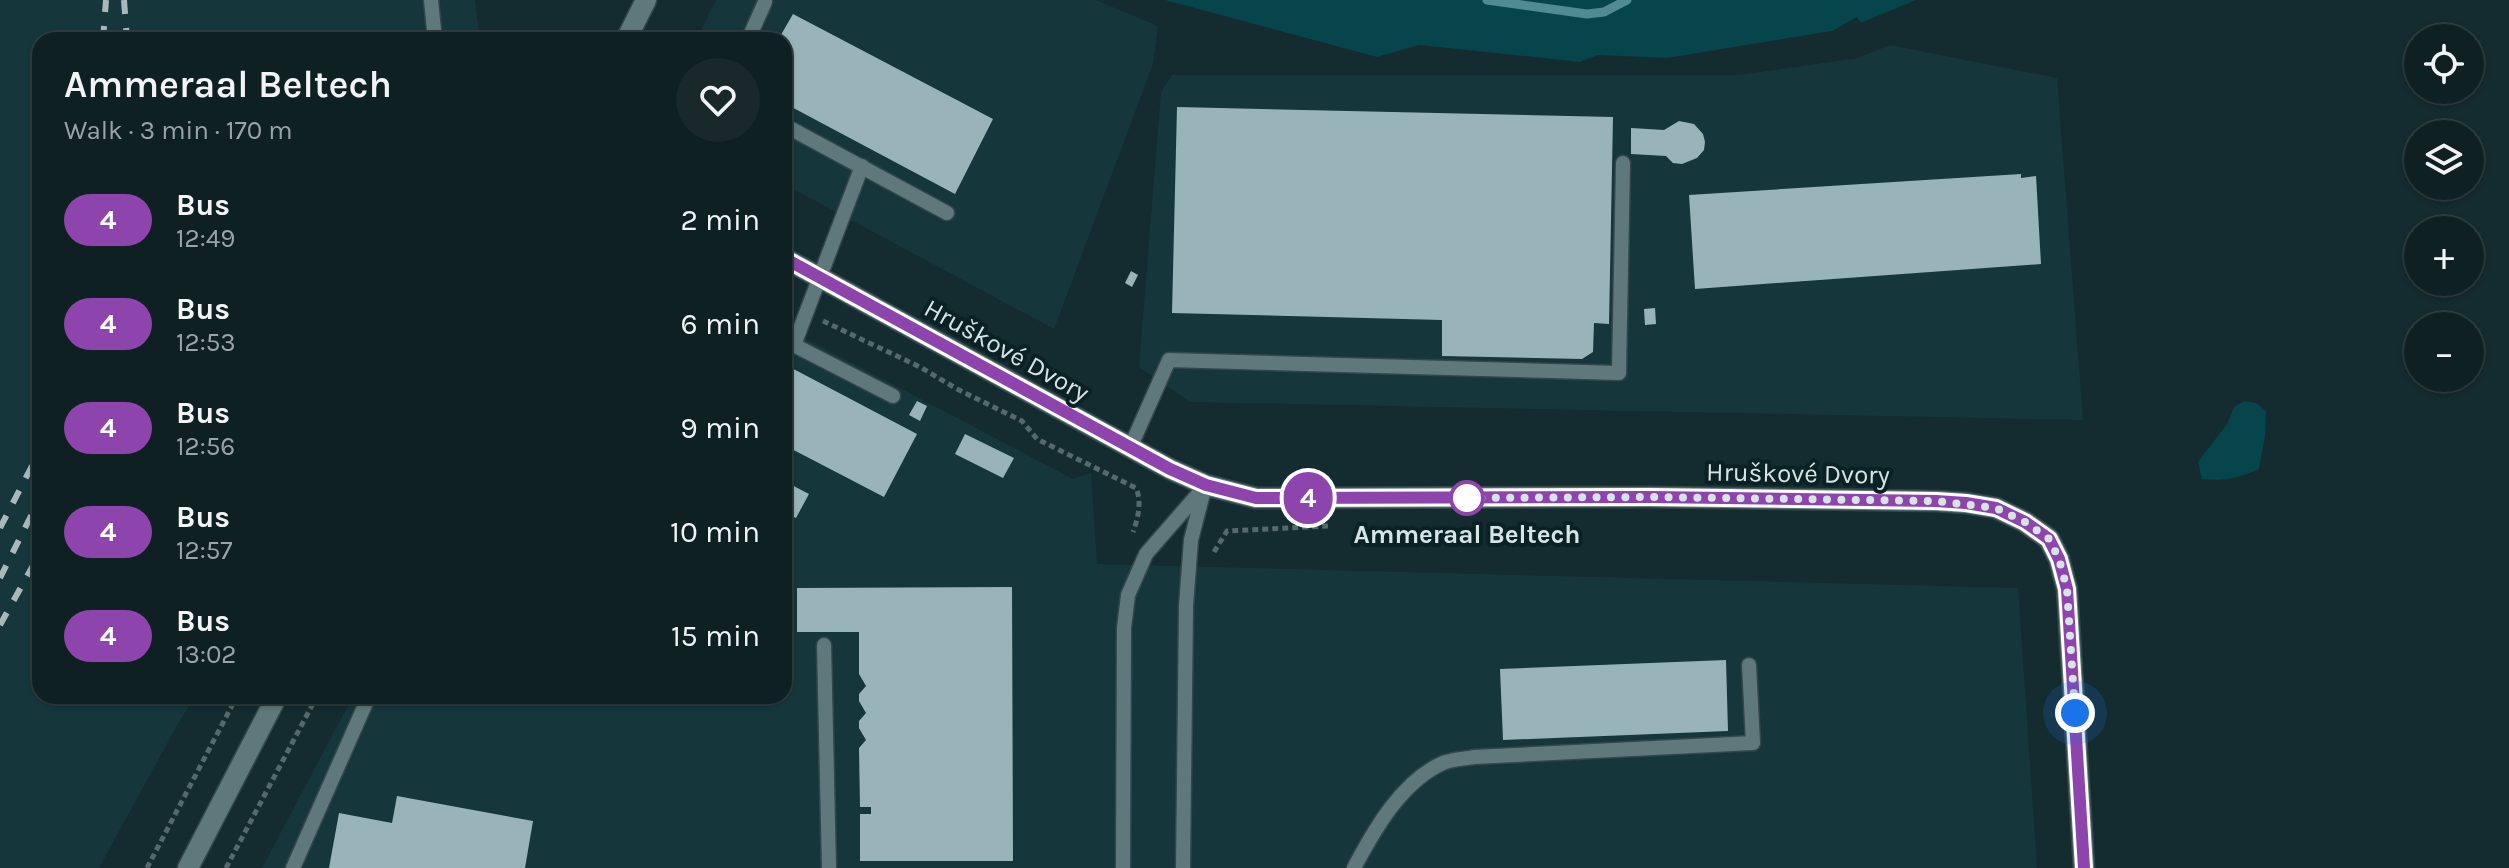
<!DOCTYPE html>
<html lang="en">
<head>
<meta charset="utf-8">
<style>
  body { margin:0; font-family:Karla,sans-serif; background:#18282b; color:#f1f3f6; height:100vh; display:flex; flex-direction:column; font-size:30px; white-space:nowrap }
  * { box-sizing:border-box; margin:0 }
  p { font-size:26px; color:#9ba3a6 }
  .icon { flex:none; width:44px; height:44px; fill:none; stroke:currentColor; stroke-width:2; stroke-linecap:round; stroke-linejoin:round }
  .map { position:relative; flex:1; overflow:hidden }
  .sheet { position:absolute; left:32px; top:32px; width:760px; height:672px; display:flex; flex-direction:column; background:#0f2023; border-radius:24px; box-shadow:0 2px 6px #0004,0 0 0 2px #2f3e41 }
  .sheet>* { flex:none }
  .badge { padding:0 16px; border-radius:26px; font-size:28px; line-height:52px }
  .buttons { position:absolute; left:2404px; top:24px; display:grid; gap:16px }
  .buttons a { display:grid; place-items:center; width:80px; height:80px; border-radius:50%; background:#0f2023; box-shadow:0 2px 6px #0004,0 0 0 2px #2f3e41; font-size:40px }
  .you { position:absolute; width:40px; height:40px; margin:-20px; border:6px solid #fff; border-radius:50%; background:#1a73e8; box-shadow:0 0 0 12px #1a73e833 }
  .map>.badge { position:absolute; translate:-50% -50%; box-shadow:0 0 0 4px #fff }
  .round { display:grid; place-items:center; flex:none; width:84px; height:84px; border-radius:42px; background:#18282b }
  .summary { display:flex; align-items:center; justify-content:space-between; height:136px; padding:0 32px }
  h1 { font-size:38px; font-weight:600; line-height:60px }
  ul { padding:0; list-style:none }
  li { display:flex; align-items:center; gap:24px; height:104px; padding:0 32px }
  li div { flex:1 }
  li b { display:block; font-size:30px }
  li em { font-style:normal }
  li .badge { min-width:88px; font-weight:700; text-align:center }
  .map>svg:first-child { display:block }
  .built { fill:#15373b }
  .green { fill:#06454c }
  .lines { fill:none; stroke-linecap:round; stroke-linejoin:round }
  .stream { stroke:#528a91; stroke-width:9 }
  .building { fill:#99b4b8 }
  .service-casing { stroke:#334649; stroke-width:17 }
  .minor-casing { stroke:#334649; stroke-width:23 }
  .path { stroke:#55696d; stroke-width:5; stroke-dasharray:6 4; stroke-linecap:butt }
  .service { stroke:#5f787c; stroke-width:14 }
  .minor { stroke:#5f787c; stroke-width:20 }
  .rail { stroke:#a9b9bb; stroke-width:6; stroke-dasharray:14 14; stroke-linecap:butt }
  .line-casing { stroke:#fff; stroke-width:18 }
  .line { stroke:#8e44ad; stroke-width:12 }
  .walk { stroke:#d6e4e6; stroke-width:8; stroke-dasharray:0 14.4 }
  .stop-dot { fill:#fff; stroke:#8e44ad; stroke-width:4 }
  .labels { text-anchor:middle; stroke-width:8; stroke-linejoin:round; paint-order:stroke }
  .street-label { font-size:26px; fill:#d6e4e6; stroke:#0a2225 }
  .stop-label { font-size:26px; font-weight:bold; fill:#d6e4e6; stroke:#0a2225 }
</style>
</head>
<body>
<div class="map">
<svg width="2509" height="868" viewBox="0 0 2509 868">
  <rect width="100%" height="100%" fill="#142b2f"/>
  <g class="built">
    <path d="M0 0H475L480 40H40V696H196L180 720 99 868H0Z"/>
    <path d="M716 0H1096L1158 26 1153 64 1054 329 784 184V40H696Z"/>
    <path d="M1890 45 2057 78 2083 420 1190 402 1139 367 1161 92 1172 75H1739L1858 58Z"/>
    <path d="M784 327 1073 479 1091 473 1097 564 2018 588 2037 868H262L353 696H784Z"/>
  </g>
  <g class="green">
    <path d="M1165 0H1916L1863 22H1860L1857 17 1832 31 1667 58 1598 55 1580 62 1419 45 1377 57Z"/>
    <path d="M2244 401 2256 403 2266 411 2265 436 2259 469C2236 479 2226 481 2202 479L2198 462 2227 424 2234 407Z"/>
  </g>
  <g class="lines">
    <path class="stream" d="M1487 0 1587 14 1604 12 1627 0"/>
  </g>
  <g class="building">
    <path d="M793 14 993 119 955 194 784 103V40H778Z"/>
    <path d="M1177 107 1613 117 1609 324 1594 323 1593 352 1582 359 1442 356V320L1172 313Z"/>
    <path d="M1679 121 1694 124 1703 134 1705 142 1704 150 1697 158 1682 164 1673 163 1666 156 1631 154V128L1664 130Z"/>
    <path d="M2021 174V178L2036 176 2041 264 1695 289 1689 195Z"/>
    <path d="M1131 271 1138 275 1132 287 1125 283Z"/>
    <path d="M1655 308 1656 324 1645 325 1644 309Z"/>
    <path d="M784 364 917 434 884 497 784 445Z"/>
    <path d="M917 401 927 406 920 421 909 415Z"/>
    <path d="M965 434 1014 458 1003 478 955 454Z"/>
    <path d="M784 481 809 494 796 518 784 512Z"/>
    <path d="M1012 587 1013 861H860V814H871V807H860L859 748 866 740 859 728V721L866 713 859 701V694L866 686 859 674V632H797V588Z"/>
    <path d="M1726 660 1728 731 1503 740 1500 669Z"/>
    <path d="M397 796 533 821 525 868H329L339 813 392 823Z"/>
  </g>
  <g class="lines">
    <g class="service-casing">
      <g id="service">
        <path d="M431 0 435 40"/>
        <path d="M748 40 765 2"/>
        <path d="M784 125 947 213"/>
        <path d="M784 340 893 396"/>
        <path d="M794 345 862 166"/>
        <path d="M1130 448 1169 360 1619 373 1623 163"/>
        <path d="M824 645 829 868"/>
        <path d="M293 868 369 696"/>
        <path d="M1123 868 1124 628 1128 595 1146 554 1206 485"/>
        <path d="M1183 868 1186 606 1191 540 1204 490"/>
        <path d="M1354 868C1374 830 1402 781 1443 763 1452 759 1464 759 1474 757L1753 743 1749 665"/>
      </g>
    </g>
    <g class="minor-casing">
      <g id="minor">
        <path d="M626 40 646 0"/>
        <path d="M784 258 1170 469 1206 485 1256 498 1650 497 1936 501 1966 503 1996 508 2025 522 2049 539 2059 559 2067 589 2084 868"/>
        <path d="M188 868 277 696"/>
      </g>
    </g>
    <g class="path">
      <path d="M823 321 920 367 957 389 1022 421 1037 439 1136 488C1142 501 1138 519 1133 532"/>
      <path d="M1214 552 1227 531 1328 526"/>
      <path d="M147 868 237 696"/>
      <path d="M226 868 317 696"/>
    </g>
    <use href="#service" class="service"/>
    <use href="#minor" class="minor"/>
    <g class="rail">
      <path d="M124 0 127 40"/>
      <path d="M103 40 106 0"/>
      <path d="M0 528 33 464 40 443"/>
      <path d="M0 578 40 498"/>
      <path d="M0 625 40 553"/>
    </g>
  </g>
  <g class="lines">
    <g class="line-casing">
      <path id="line" d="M784 258 1170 469 1206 485 1256 498 1650 497 1936 501 1966 503 1996 508 2025 522 2049 539 2059 559 2067 589 2084 868"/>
    </g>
    <use href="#line" class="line"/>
    <path class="walk" d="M1467 498 1650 497 1936 501 1996 508 2025 522 2049 539 2059 559 2067 589 2075 713"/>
  </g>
  <circle class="stop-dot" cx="1467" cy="498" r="16"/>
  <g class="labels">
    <g class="street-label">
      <text transform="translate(1007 350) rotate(29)" y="9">Hruškové Dvory</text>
      <text transform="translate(1798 473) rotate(1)" y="9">Hruškové Dvory</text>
    </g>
    <g class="stop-label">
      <text x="1467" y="543">Ammeraal Beltech</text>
    </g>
  </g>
</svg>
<div class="buttons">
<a><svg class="icon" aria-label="locate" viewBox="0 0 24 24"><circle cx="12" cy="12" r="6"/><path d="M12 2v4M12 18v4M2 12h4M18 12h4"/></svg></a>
<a><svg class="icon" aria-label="layers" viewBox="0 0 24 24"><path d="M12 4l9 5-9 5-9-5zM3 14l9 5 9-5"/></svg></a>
<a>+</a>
<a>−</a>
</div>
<div class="you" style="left:2075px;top:713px"></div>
<b class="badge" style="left:1308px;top:498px;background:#8e44ad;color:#fff">4</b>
<section class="sheet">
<div class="summary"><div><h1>Ammeraal Beltech</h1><p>Walk · 3 min · 170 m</p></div><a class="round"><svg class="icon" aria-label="heart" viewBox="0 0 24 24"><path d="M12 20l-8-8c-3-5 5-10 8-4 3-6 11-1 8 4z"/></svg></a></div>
<ul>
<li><span class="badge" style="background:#8e44ad;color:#fff">4</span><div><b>Bus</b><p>12:49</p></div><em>2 min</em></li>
<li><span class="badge" style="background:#8e44ad;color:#fff">4</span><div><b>Bus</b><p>12:53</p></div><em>6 min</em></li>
<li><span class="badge" style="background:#8e44ad;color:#fff">4</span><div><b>Bus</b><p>12:56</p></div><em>9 min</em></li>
<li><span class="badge" style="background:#8e44ad;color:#fff">4</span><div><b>Bus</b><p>12:57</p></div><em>10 min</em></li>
<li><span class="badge" style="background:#8e44ad;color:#fff">4</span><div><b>Bus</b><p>13:02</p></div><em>15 min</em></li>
</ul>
</section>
</div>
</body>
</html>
